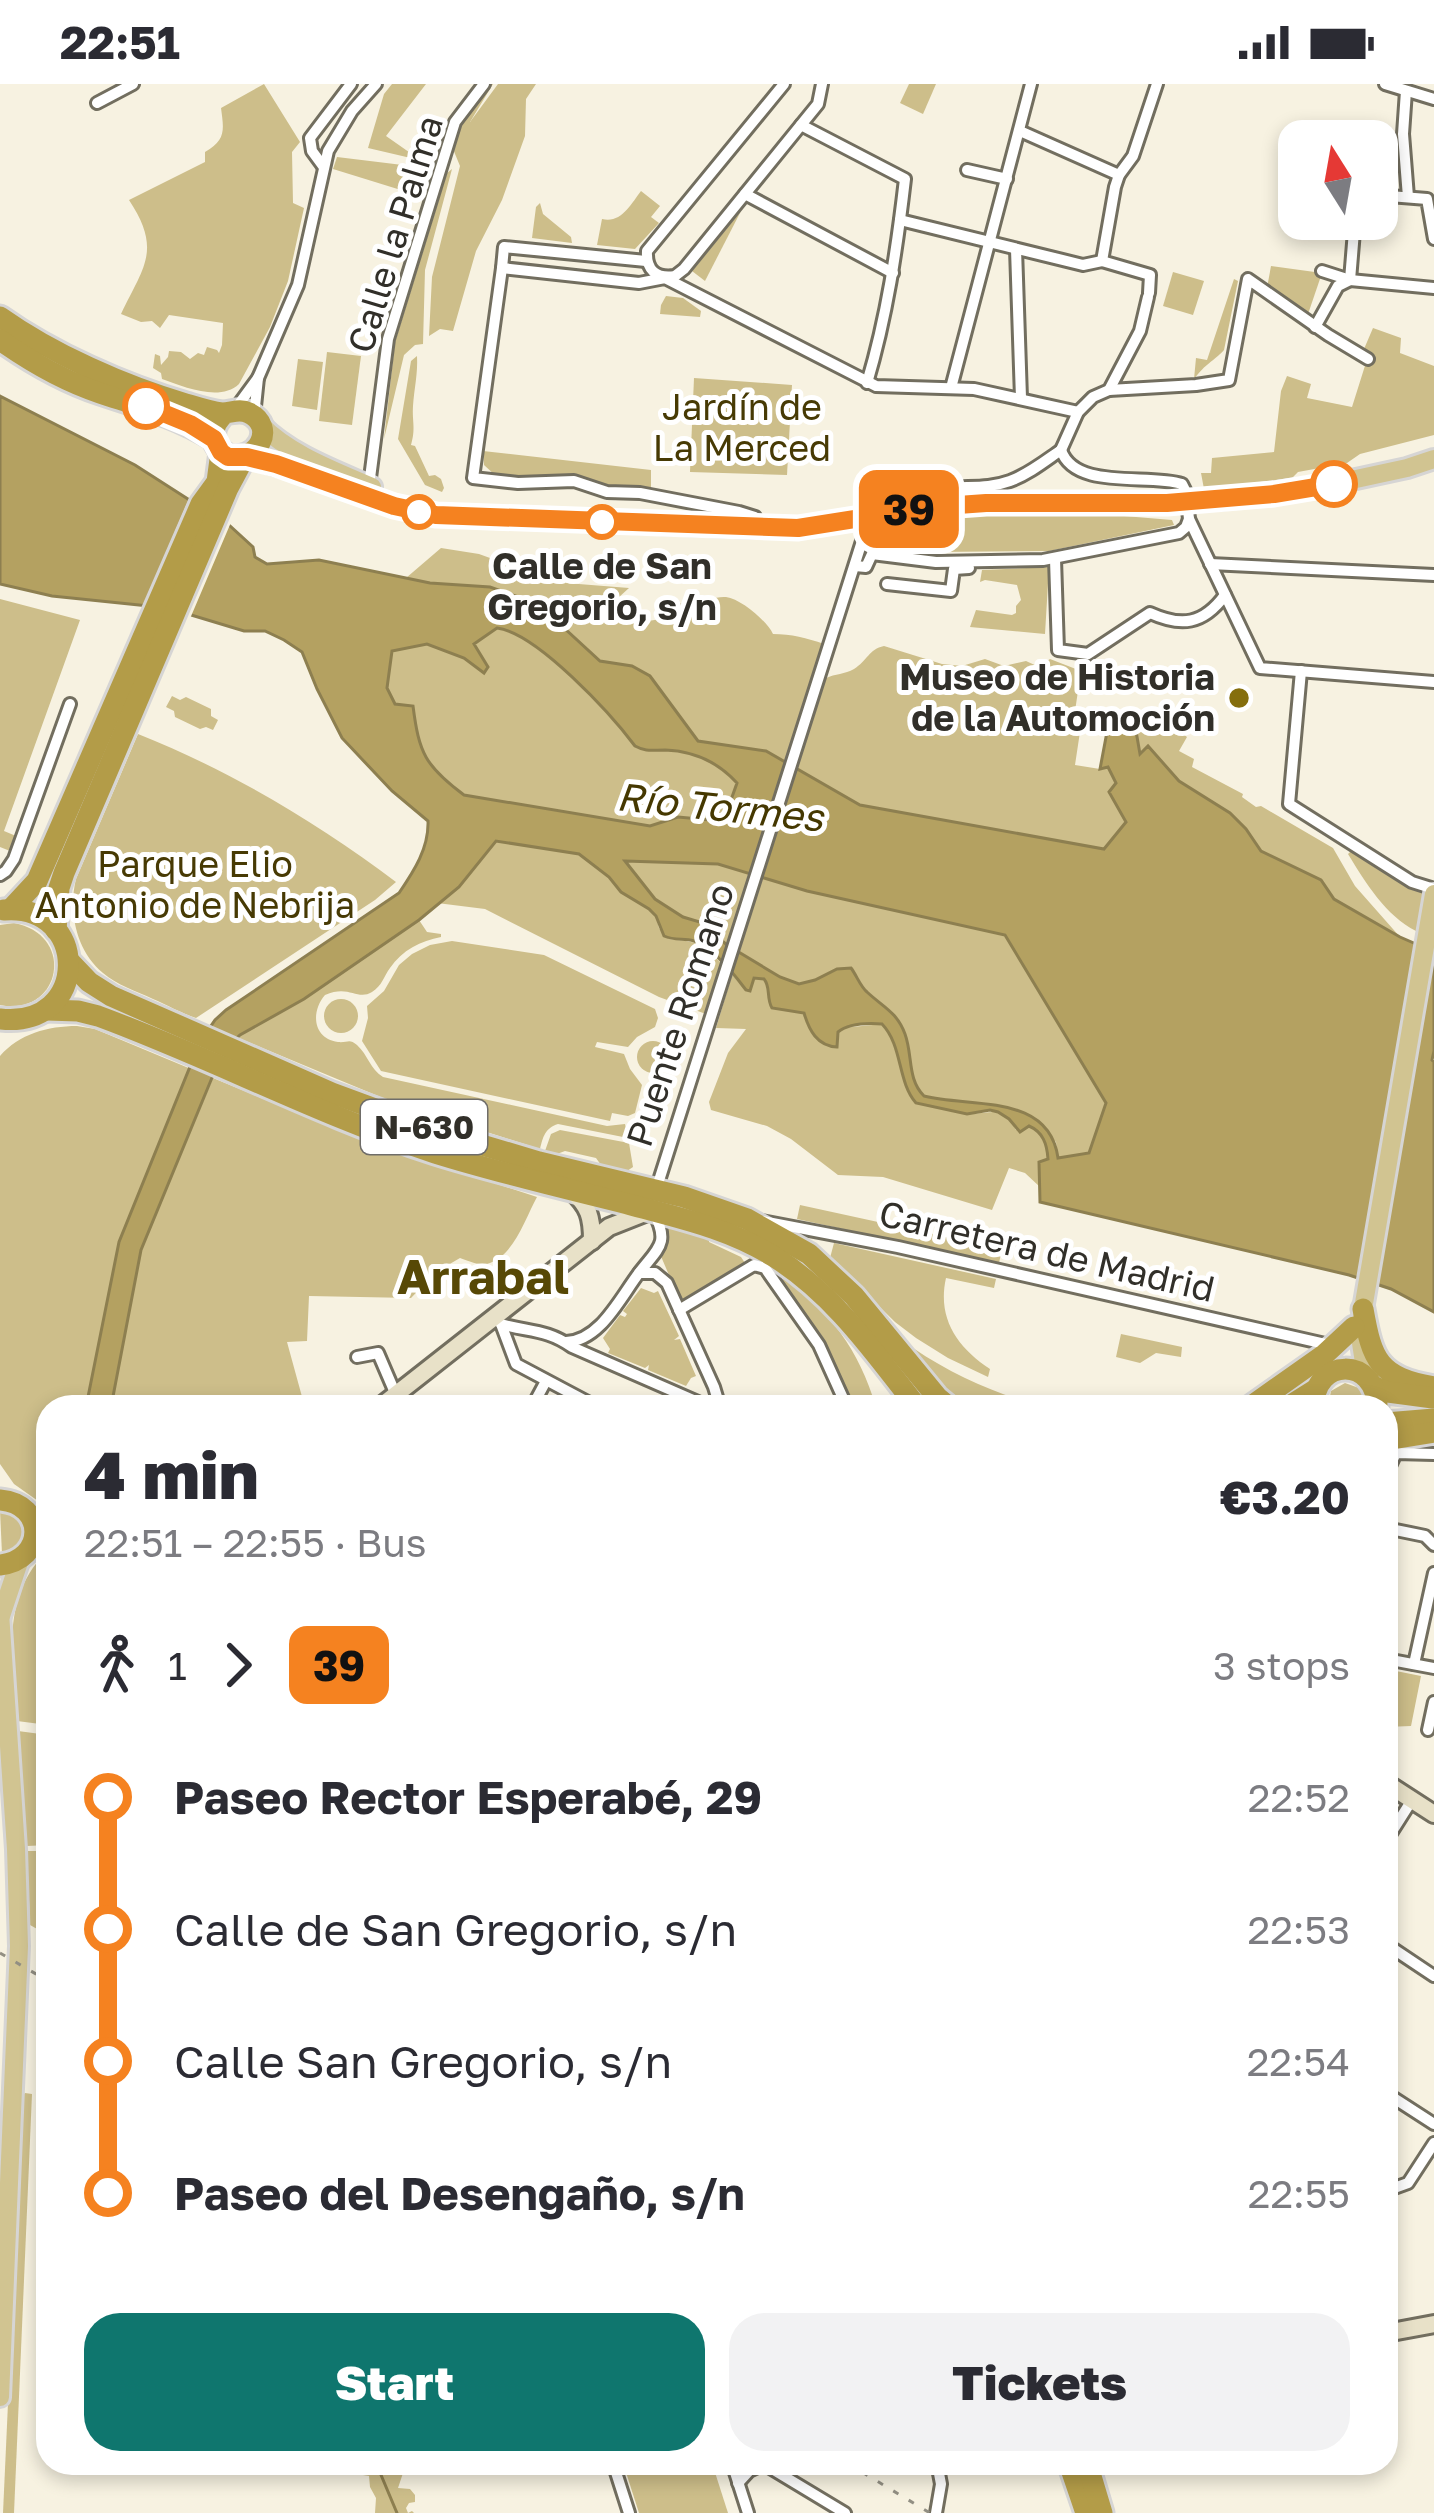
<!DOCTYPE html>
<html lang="en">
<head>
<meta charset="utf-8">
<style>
  body { margin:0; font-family:"Golos Text",sans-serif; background:#f2f2f3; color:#2b2b33; height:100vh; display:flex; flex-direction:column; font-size:45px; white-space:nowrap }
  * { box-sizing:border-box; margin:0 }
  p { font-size:39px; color:#7c7c81 }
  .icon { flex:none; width:66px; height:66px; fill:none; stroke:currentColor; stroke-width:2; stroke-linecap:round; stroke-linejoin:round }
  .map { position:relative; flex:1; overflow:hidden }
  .sheet { position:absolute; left:36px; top:1311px; width:1362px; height:1080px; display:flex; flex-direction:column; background:#fff; border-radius:36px; box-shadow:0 6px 18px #0003 }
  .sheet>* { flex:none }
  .badge { padding:0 24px; border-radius:18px; font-size:42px; line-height:78px }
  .needle { width:78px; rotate:349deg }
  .fabs { position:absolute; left:1278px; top:36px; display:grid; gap:24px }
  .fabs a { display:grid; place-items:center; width:120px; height:120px; border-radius:24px; background:#fff; box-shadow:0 6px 18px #0003; font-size:60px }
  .map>.badge { position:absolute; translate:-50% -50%; box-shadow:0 0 0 6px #fff }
  .legs { display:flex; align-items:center; gap:18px; height:132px; padding:0 48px; font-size:39px }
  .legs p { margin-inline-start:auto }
  .overview { display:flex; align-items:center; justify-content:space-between; height:204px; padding:0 48px }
  h1 { font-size:66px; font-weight:800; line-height:90px }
  .primary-button { display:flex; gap:24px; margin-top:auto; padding:24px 48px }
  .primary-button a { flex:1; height:138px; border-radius:36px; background:#0f766e; color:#fff; font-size:48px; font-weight:800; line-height:138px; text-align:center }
  .primary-button a+a { background:#f2f2f3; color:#2b2b33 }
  ul { padding:0 48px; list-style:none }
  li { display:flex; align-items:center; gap:42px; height:132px; font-size:45px }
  li i { display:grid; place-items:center; width:18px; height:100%; margin:0 15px; background:currentColor }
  li i::after { content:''; width:30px; height:30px; margin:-15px; border:9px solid; border-radius:50%; background:#fff }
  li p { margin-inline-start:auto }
  li:first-child i { background:linear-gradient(#0000 50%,currentColor 0) }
  li:last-child i { background:linear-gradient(currentColor 50%,#0000 0) }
  .status { display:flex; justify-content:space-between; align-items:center; height:84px; padding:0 60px; background:#fff; direction:ltr }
  .status svg { height:33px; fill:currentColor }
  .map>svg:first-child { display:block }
  .green { fill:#cdbe8a }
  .water { fill:#b4a161; stroke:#8d7f50; stroke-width:3; fill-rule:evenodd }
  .pier { fill:#f7f2e1 }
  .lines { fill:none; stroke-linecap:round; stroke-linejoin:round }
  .stream { stroke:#8d7f50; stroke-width:3 }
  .street-casing { stroke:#726e5f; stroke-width:16 }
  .secondary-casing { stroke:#726e5f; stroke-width:22 }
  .primary-casing { stroke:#d6d5d4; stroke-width:24 }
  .highway-casing { stroke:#d6d5d4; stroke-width:27 }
  .street { stroke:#fff; stroke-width:10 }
  .secondary { stroke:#e8e1c8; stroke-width:16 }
  .primary { stroke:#d1c491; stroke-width:18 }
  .highway { stroke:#b39c48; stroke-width:21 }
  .rail { stroke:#928f83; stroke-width:3; stroke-dasharray:6 12; stroke-linecap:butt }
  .line-1-casing { stroke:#fff; stroke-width:27 }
  .line-1 { stroke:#f58220; stroke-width:18 }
  .stop-1-dot { fill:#fff; stroke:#f58220; stroke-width:6 }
  .poi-dot { fill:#856e0d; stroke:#fff; stroke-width:4.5 }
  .labels { text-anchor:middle; stroke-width:10; stroke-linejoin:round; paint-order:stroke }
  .shield { fill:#fff; stroke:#6f6d69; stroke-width:3 }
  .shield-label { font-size:33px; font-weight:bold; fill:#312f29 }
  .street-label { font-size:36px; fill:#312f29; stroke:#fff }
  .park-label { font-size:36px; fill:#473a04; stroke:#fff }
  .stop-label { font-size:36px; font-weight:bold; fill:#312f29; stroke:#fff }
  .poi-label { font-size:36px; font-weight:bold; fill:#312f29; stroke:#fff; text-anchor:end }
  .water-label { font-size:39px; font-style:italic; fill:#453801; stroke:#fff }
  .district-label { font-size:48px; font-weight:bold; fill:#574806; stroke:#fff }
</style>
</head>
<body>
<div class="status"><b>22:51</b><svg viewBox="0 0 49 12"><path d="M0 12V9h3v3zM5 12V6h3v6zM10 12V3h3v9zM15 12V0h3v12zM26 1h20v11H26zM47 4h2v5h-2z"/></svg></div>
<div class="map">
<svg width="1434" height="2429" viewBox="0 0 1434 2429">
  <rect width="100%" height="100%" fill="#f7f2e1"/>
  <g class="green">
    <path d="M264 0 300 58 292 68 293 119 304 124 288 197 270 243 239 300C220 318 184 303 162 295L161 289 153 284 155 270 160 272 161 281 168 273 169 267 181 268 190 275 198 269 204 271 207 263 217 266 219 269 222 261 223 239 169 231 160 244 152 237 141 238 121 230C144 182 162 166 129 116L205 78V68C226 56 224 46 221 24Z"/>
    <path d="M392 0H426L386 52 416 73 415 75 368 64 384 10Z"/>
    <path d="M489 0H493L470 38 498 0H536L526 15 525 52 502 116 476 167 453 247 440 245 429 252 432 193 460 82 453 65 463 37Z"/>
    <path d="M909 0H936L923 30 900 19Z"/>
    <path d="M337 73 419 83 417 111 333 85Z"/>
    <path d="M452 85 425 186 423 260 415 261 404 271 384 355 395 258 447 89Z"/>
    <path d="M641 107 660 122 651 133 659 139 635 165 597 161 602 135C621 140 631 120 641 107Z"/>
    <path d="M540 119 543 130 571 153 572 159 532 154 536 123Z"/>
    <path d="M741 127 705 197 692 187Z"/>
    <path d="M1271 182 1322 189 1307 233 1267 204Z"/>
    <path d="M1173 188 1204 197 1193 231 1163 222Z"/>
    <path d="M1234 195 1238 197 1224 266C1213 278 1206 279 1194 295L1196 274 1207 276Z"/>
    <path d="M666 212 683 214 701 227 700 233 660 230 661 221Z"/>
    <path d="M1373 244 1401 254 1400 269 1434 282V351L1360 370 1347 379 1298 388 1292 394 1204 405 1201 389H1211L1212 374 1274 368 1281 307 1287 292 1311 300 1307 314 1352 323 1369 269 1364 265Z"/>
    <path d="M327 268 361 272 352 341 319 337Z"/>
    <path d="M417 272C418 290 414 305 413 322 412 338 416 344 411 361L415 362 429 392 435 391 441 395 444 404 442 408 425 401 398 355 411 277Z"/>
    <path d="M298 275 323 278 317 326 292 322Z"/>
    <path d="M694 294 792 301 787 391 690 388Z"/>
    <path d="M483 367 651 386V406L609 404 574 393 496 392 484 381Z"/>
    <path d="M977 432H1124L1172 436 1174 441 1049 467 934 468 909 462 888 449 892 441Z"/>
    <path d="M441 464 479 470 501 478 555 490 566 499 629 504 618 514 619 527 648 537 661 535 665 521C676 518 685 520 696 519 705 518 716 512 726 513 741 515 767 537 773 550 791 550 807 554 824 560L786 678 766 667 698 657 650 592 632 582 600 577 538 520 406 494Z"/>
    <path d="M1049 483 1045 550 970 543 976 526 1012 531 1016 529V522L1021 516 1017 501 985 496 980 498 982 486Z"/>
    <path d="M0 515 80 536 4 747 16 752 10 767 0 763Z"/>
    <path d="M497 544C537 550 611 629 635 662 646 668 652 666 665 666 694 667 717 677 737 698L727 727 709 736 678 733 650 742 463 711C425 682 419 669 413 622L395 620 387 604 392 567 427 559 488 583 474 560Z"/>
    <path d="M884 562 942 580 962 582 985 575 1004 582 1026 577 1039 583 1050 575 1081 587 1075 627 1083 628 1075 681 1100 685 1108 683 1116 700 1109 708 1126 738 1105 765 860 721 797 685 826 594C835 590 845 590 854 585 867 577 869 565 884 562Z"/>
    <path d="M172 612 180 616 186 613 211 625V632L218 636 213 646 206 643 200 645 175 633 174 627 166 623Z"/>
    <path d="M1127 634 1175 643 1187 653 1179 667 1194 675 1192 683 1243 710 1242 713 1256 723 1261 722 1333 764 1355 802 1400 853 1334 815 1321 796 1261 767 1246 744 1230 729 1179 697 1149 663 1140 671 1136 648 1128 643Z"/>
    <path d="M138 650C229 686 318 739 396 798L375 816 196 934C181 929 167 921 153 915 136 907 117 901 103 889 76 867 68 827 76 795Z"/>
    <path d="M495 757 579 770 609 793 621 808 649 825 656 832 659 844 669 855C700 859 700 857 722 880L706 930 659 913 485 825 437 819 459 803Z"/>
    <path d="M1351 767 1415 805 1425 808 1416 847C1386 832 1365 798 1348 770Z"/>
    <path d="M624 777 718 780 751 790 728 862 701 838 683 833 655 815Z"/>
    <path d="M762 794 807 807 1005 851 1106 1019 1089 1069 1058 1074 1056 1058 1016 1026 924 1012 915 1003 907 955 863 904 851 884C835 885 827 891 813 897 788 906 759 881 739 868Z"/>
    <path d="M419 836 427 848 441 850V853C421 857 402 866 390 884 384 892 382 902 372 908 357 917 349 900 325 911 311 927 312 954 338 958 348 959 349 954 357 961 368 971 370 985 383 993L607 1042 625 1040 628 1054 558 1040C545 1044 543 1053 540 1065L390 1017 236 953 304 915Z"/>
    <path d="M14 839C77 851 61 933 0 921V841Z"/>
    <path d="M452 857 544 871 655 925 658 934 655 943 637 953 628 963 597 958 595 963 624 970 630 985 642 1001 635 1029 628 1032 612 1029 610 1037 381 987 362 957 368 934 367 922 384 907 399 881 412 870 430 861Z"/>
    <path d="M732 891 746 906 753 894 764 895 778 925 804 929 807 940 838 958V947L842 944 882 940C903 962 899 995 916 1019 932 1024 949 1026 965 1029 988 1033 1001 1017 1016 1046L1032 1043C1044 1052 1047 1062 1048 1076L1039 1078 1040 1103 1025 1089 1009 1084 992 1126 883 1093 838 1091 791 1055 767 1042 711 1026 709 1018 728 969 746 945 716 944Z"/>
    <circle cx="341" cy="932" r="17"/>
    <path d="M77 942 95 945 191 985 119 1158 86 1323H48V1424L14 1400 0 1380V972C19 950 48 942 77 942Z"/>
    <circle cx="653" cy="973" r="16"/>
    <path d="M213 994 370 1059 537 1113C526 1133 514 1171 490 1179 481 1183 469 1177 460 1174L436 1188 411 1214 309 1212 307 1257 287 1258 304 1320 297 1323H111L141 1166Z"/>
    <path d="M560 1046 629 1059 633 1083 627 1087 601 1081 596 1074 565 1067 557 1070 545 1067 551 1050Z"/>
    <path d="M800 1121 1002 1165 999 1179 797 1135Z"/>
    <path d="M667 1142 709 1154V1158L741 1173 745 1179 680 1217 660 1170 669 1155Z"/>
    <path d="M834 1159 996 1195 994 1204 946 1194C937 1234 957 1263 990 1285L988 1293 948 1274 916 1254 895 1238 830 1174Z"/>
    <path d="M783 1192C830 1228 859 1265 876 1323H852L822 1252 783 1199Z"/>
    <path d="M641 1204 654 1209 658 1207 679 1252 674 1256 680 1255 696 1292 691 1294 686 1302 648 1286 649 1281 645 1284 608 1269 610 1265 603 1254 620 1231 625 1233 627 1230 623 1227Z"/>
    <path d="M1121 1250 1182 1263 1181 1273 1156 1269 1140 1279 1116 1273Z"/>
    <path d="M913 1264C954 1292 994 1308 1040 1323H968L934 1294Z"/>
    <path d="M1345 1299 1359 1304 1365 1316 1364 1323H1328L1331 1307Z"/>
    <path d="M0 1426 17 1432 24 1447 18 1463 2 1470Z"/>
    <path d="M48 1467V1641L17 1637C12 1579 0 1510 48 1467Z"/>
    <path d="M1386 1585 1421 1592 1411 1642 1386 1643 1390 1617 1386 1615 1391 1600 1386 1598Z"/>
    <path d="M18 1647 48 1651V1761L27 1762Z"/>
    <path d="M27 1767H48V1851L30 1841Z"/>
    <path d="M25 2009 32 2010 14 2429H3L22 2012Z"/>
    <path d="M347 2379H388L391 2387 396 2383 401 2384 403 2389 398 2404 410 2405 415 2411V2418L409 2419 406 2424 408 2429 412 2427 414 2429H375L376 2414 370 2403 369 2392 363 2391 359 2382 354 2383Z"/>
    <path d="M623 2379H712L728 2429H639Z"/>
  </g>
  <path class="water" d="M0 312 135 381 230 442 253 463 255 473 267 480 319 476 430 499 490 503 538 520 600 577 632 582 650 592 698 657 766 667 860 721 1104 765 1126 738 1109 708 1116 699 1108 683 1100 685 1110 632 1127 634 1128 643 1136 647 1140 670 1148 662 1179 697 1230 729 1246 745 1261 767 1321 796 1334 815 1400 853 1434 868V967L1432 976 1434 978V1228L1391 1205 1349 1191 1040 1118 1039 1078 1048 1075C1047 1060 1043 1048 1029 1042L1020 1048 1009 1035 998 1028 990 1026 967 1030 916 1019C897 997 903 962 882 940 868 939 849 939 838 948L837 963C817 962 809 946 804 929L772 924C766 914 771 903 764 895L754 894 750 907 746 906C734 890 713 863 694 857 683 854 675 857 664 852L656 832 649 825 621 808 609 793 579 770 496 757 459 803 419 836 304 915 240 951 223 967 141 1166 111 1323H86L119 1158 200 958 215 936 226 926 399 809C414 787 429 764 428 737L392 707 342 654 317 605 302 568 284 556 265 547H244L168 524 52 512 0 500ZM497 544C537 549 611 630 635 662 646 668 652 666 665 666 694 667 717 677 737 699L727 727 710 736 678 733 650 742 464 711C425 682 419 669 413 622L395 620 387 604 392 567 427 560 464 574 484 589 488 583 474 560ZM625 777 718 780 807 807 1005 851 1106 1019 1089 1069 1058 1074C1049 1009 972 1024 924 1012 907 995 913 972 905 950 897 928 883 923 867 908 860 902 857 892 851 884L837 885 815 896 799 900 780 893 727 861 700 838 683 833 655 815Z"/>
  <path class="pier" d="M191 410 232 436 189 537 167 530 141 527Z"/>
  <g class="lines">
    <path class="stream" d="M376 2379 397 2429"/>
    <g class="street-casing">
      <g id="street">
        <path d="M784 0 647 167C646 186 656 195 675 192L684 185 818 20 822 0"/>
        <path d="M1385 0 1434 15"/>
        <path d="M1406 7 1403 50 1408 113"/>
        <path d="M97 19 133 0"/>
        <path d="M801 41 905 95C897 164 887 232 867 299"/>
        <path d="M1020 47 1119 91"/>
        <path d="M1330 49 1365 55 1364 57"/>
        <path d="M323 82 312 67 310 54 351 0"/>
        <path d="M967 86 1007 95"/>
        <path d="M745 110 893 189"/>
        <path d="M1377 111 1427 115 1434 155"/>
        <path d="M900 136 1083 181 1102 177"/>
        <path d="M1016 165 1021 314"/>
        <path d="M646 177 504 163 502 184 639 199 665 194 876 302 974 305 1078 328"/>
        <path d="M502 184 473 394 518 399 574 397 607 408 640 409 739 428 755 433 758 444"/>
        <path d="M1322 187 1350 196 1434 204"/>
        <path d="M1350 196 1355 135"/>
        <path d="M1149 209 1150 191 1102 177 1115 103 1119 91 1133 72 1157 0"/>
        <path d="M1315 243 1338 202 1350 196"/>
        <path d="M951 304 1031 0"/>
        <path d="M1109 306 1196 301 1229 296 1248 195 1328 251 1368 275"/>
        <path d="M236 324 258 294 298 201 328 67 352 27 376 0"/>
        <path d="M254 332 258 294"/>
        <path d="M1061 366C1075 407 1149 389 1182 400L1186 408 1189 435 1260 584 1434 598"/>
        <path d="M1061 366 1078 328 1093 313 1109 306 1140 247 1148 213"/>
        <path d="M370 394 388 255 455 38 484 0"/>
        <path d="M907 424C940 391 972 411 1010 397 1029 390 1045 377 1061 366"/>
        <path d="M1055 475 1058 566 1088 570 1150 529C1181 543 1203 541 1225 511"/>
        <path d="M1210 480 1434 491"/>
        <path d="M855 482 866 483 872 470 936 478 1043 476 1179 449 1186 443 1189 435"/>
        <path d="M887 500 951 507 954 485 969 484"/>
        <path d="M1301 587 1289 720 1412 798 1434 805"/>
        <path d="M0 791 6 787 14 775 70 620"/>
        <path d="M656 1106 870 432"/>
        <path d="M762 1137 898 1163 1334 1262"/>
        <path d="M639 1189C658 1164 670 1160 654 1129"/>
        <path d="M679 1226 754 1181 765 1184 819 1261 847 1323"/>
        <path d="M501 1240C528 1248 547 1245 572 1263L698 1318 699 1323"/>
        <path d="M501 1240 516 1280 597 1323"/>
        <path d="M566 1258C600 1257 620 1214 639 1189H655L667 1199 714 1303 720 1323"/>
        <path d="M357 1273 378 1269 396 1311"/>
        <path d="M532 1323 546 1297"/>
        <path d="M1386 1383 1390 1382 1396 1369 1434 1370"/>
        <path d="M1386 1444 1425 1452 1434 1461"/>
        <path d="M1386 1575 1434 1584"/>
        <path d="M1414 1580 1434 1489"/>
        <path d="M1428 1646 1434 1618"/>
        <path d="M1386 1757 1412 1716"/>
        <path d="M1386 1860 1434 1892"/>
        <path d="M1386 2009 1434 2040"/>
        <path d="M1386 2107 1408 2099 1434 2059"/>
        <path d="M613 2379 629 2429"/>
        <path d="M732 2379 748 2429"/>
        <path d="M762 2379 845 2429"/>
        <path d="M738 2399 749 2387 764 2380"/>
        <path d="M936 2429 941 2400 937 2379"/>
      </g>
    </g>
    <g class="secondary-casing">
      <g id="secondary">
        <path d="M572 1107C589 1123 592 1133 592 1157"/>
        <path d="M380 1323 609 1143 652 1126"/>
        <path d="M1386 1699 1434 1730"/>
        <path d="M1386 2249 1434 2240"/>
      </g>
    </g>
    <g class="primary-casing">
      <g id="primary">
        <path d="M260 340C289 370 333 386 372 403"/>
        <path d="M247 373 315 393 394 422 437 431 758 444H798L906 426 964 420 1167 419 1227 415 1333 400 1407 384 1434 375"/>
        <path d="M1366 1292 1361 1259 1363 1225 1434 810"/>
        <path d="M0 1529 16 1765 19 1862 0 2313"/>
        <path d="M1 1532 20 1475"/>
      </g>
    </g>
    <g class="highway-casing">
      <g id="highway">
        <path d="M0 233C52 270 124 302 186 320 196 323 211 328 222 329 232 329 239 324 249 329 277 343 258 379 228 372 210 361 209 343 225 329"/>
        <path d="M0 256C31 278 64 297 100 309 142 323 176 332 214 355"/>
        <path d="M11 825 37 797 201 420 217 398 221 368"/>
        <path d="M56 846 59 804 64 789 228 404 244 374"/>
        <path d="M69 877 89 898 111 912 332 1009 435 1047 539 1078 684 1113 747 1135 809 1170 854 1212 937 1313 949 1323"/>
        <path d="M47 926 78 927 98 932C212 974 319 1031 435 1069 499 1089 564 1104 628 1120 679 1134 728 1144 773 1172 834 1210 874 1268 917 1323"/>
        <path d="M0 935C91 945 90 819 4 826"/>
        <path d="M1363 1225C1372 1276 1378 1293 1434 1303"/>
        <path d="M1375 1303 1388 1308 1433 1314"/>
        <path d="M1250 1323 1325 1270 1354 1243"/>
        <path d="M1288 1323 1315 1306"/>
        <path d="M1314 1323C1313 1273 1377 1272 1377 1323"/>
        <path d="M1386 1339 1434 1335"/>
        <path d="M1386 1356 1434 1348"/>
        <path d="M0 1416C47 1420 46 1476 0 1481"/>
        <path d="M1069 2379 1086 2429"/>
        <path d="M1087 2379 1102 2429"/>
      </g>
    </g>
    <use href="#street" class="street"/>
    <use href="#secondary" class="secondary"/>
    <use href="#primary" class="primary"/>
    <use href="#highway" class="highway"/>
    <g class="rail">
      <path d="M0 1869 48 1897"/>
      <path d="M847 2379 930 2429"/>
    </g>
  </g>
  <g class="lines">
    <g class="line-1-casing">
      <path id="line-1" d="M146 322 190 340 214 355 221 368 228 373H247L276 380 394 422 436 431 798 444 930 423 986 419H1167L1274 410 1334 400"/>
    </g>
    <use href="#line-1" class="line-1"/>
  </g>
  <g class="stop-1-dot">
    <circle cx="146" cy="322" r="21"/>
    <circle cx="1334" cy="400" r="21"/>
    <circle cx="419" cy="428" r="15"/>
    <circle cx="602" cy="438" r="15"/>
  </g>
  <circle class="poi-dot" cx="1239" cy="614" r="12"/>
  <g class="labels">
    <rect class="shield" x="361" y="1016" width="126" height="54" rx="9"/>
    <g class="shield-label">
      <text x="424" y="1055">N-630</text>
    </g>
    <g class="street-label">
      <text transform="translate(395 150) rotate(-73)" y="13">Calle la Palma</text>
      <text transform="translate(680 931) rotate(-72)" y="13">Puente Romano</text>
      <text transform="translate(1047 1167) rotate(13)" y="13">Carretera de Madrid</text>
    </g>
    <g class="park-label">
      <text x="742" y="336">Jardín de<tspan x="742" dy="41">La Merced</tspan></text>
      <text x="195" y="793">Parque Elio<tspan x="195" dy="41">Antonio de Nebrija</tspan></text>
    </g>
    <g class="stop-label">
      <text x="602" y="495">Calle de San<tspan x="602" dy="41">Gregorio, s/n</tspan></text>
    </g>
    <g class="poi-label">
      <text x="1215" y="606">Museo de Historia<tspan x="1215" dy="41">de la Automoción</tspan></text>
    </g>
    <g class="water-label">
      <text transform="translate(720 723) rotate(6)" y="14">Río Tormes</text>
    </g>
    <g class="district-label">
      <text x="483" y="1210">Arrabal</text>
    </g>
  </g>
</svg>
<div class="fabs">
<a><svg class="needle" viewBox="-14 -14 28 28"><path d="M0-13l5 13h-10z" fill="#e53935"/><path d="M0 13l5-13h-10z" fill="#7c7c81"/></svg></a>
</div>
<b class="badge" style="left:909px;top:425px;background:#f58220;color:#111">39</b>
<section class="sheet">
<div class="overview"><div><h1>4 min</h1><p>22:51 – 22:55 · Bus</p></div><b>€3.20</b></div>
<div class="legs"><svg class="icon" aria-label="walk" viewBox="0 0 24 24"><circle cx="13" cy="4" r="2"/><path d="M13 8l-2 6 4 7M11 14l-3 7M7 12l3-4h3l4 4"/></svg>1<svg class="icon" aria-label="forward" viewBox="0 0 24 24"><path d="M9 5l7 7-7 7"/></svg><b class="badge" style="background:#f58220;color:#111">39</b><p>3 stops</p></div>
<ul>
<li><i style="color:#f58220"></i><b>Paseo Rector Esperabé, 29</b><p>22:52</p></li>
<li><i style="color:#f58220"></i><span>Calle de San Gregorio, s/n</span><p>22:53</p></li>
<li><i style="color:#f58220"></i><span>Calle San Gregorio, s/n</span><p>22:54</p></li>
<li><i style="color:#f58220"></i><b>Paseo del Desengaño, s/n</b><p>22:55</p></li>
</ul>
<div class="primary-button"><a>Start</a><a>Tickets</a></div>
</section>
</div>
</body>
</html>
